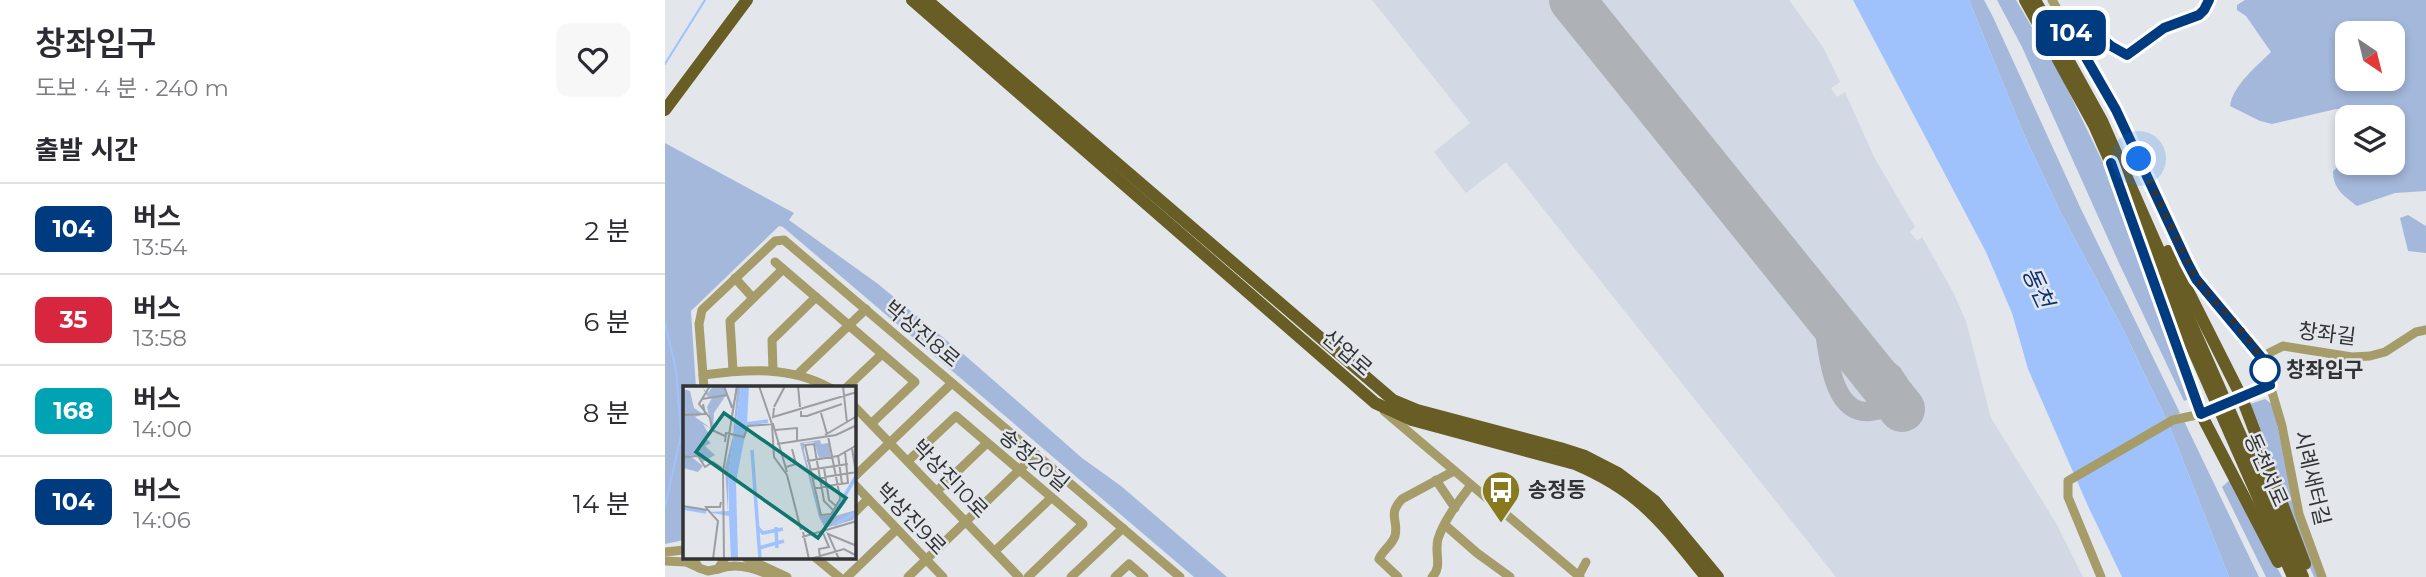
<!DOCTYPE html>
<html lang="ko">
<head>
<meta charset="utf-8">
<style>
  body { margin:0; font-family:Montserrat,"Noto Sans KR",sans-serif; background:#f7f7f7; color:#2b2b33; height:100vh; display:flex; flex-direction:column; font-size:26px; white-space:nowrap }
  * { box-sizing:border-box; margin:0 }
  p { font-size:23px; color:#7c7c81 }
  .icon { flex:none; width:38px; height:38px; fill:none; stroke:currentColor; stroke-width:2; stroke-linecap:round; stroke-linejoin:round }
  .map { position:relative; flex:1; overflow:hidden }
  .details { display:flex; flex-direction:column; background:#fff; width:665px }
  .details>* { flex:none }
  .badge { padding:0 14px; border-radius:10px; font-size:24px; line-height:46px }
  .needle { width:46px; rotate:145deg }
  .tools { position:absolute; left:1670px; top:21px; display:grid; gap:14px }
  .tools a { display:grid; place-items:center; width:70px; height:70px; border-radius:14px; background:#fff; box-shadow:0 4px 10px #0003; font-size:35px }
  .you { position:absolute; width:35px; height:35px; margin:-18px; border:5px solid #fff; border-radius:50%; background:#1a73e8; box-shadow:0 0 0 10px #1a73e833 }
  .map>.badge { position:absolute; translate:-50% -50%; box-shadow:0 0 0 4px #fff }
  h2 { padding:0 35px; font-size:26px; line-height:63px }
  .round { display:grid; place-items:center; flex:none; width:74px; height:74px; border-radius:14px; background:#f7f7f7 }
  .headline { display:flex; align-items:center; justify-content:space-between; height:119px; padding:0 35px }
  h1 { font-size:33px; font-weight:600; line-height:52px }
  ul { padding:0; list-style:none }
  li { display:flex; align-items:center; gap:21px; height:91px; padding:0 35px; border-top:2px solid #e1e1e2 }
  li div { flex:1 }
  li b { display:block; font-size:26px }
  li em { font-style:normal }
  li .badge { min-width:77px; font-weight:700; text-align:center }
  main { display:flex; flex:1; min-height:0 }
  .map>svg:first-child { display:block }
  .built { fill:#d2d8e4 }
  .green { fill:#a4b8db; fill-rule:evenodd }
  .water { fill:#a0c2fc }
  .lines { fill:none; stroke-linecap:round; stroke-linejoin:round }
  .stream { stroke:#a0c2fc; stroke-width:2 }
  .taxiway { stroke:#aeb1b5; stroke-width:19 }
  .runway { stroke:#aeb1b5; stroke-width:46 }
  .minor { stroke:#a59c6a; stroke-width:9 }
  .major { stroke:#685d25; stroke-width:12 }
  .line-casing { stroke:#fff; stroke-width:16 }
  .line { stroke:#003b80; stroke-width:10 }
  .walk { stroke:#323335; stroke-width:7; stroke-dasharray:0 12.6 }
  .stop-dot { fill:#fff; stroke:#003b80; stroke-width:3.5 }
  .labels { text-anchor:middle; stroke-width:5; stroke-linejoin:round; paint-order:stroke }
  .street-label { font-size:21px; fill:#323335; stroke:#e3e6eb }
  .stop-label { font-size:21px; font-weight:bold; fill:#323335; stroke:#e3e6eb; text-anchor:start }
  .poi-label { font-size:21px; font-weight:bold; fill:#323335; stroke:#e3e6eb; text-anchor:start }
  .water-label { font-size:23px; font-style:italic; fill:#0e3374; stroke:#e3e6eb }
  .inset-river { fill:none; stroke:#a0c2fc; stroke-width:3.5 }
  .inset-road { fill:none; stroke:#9c9ea2; stroke-width:2 }
  .view { fill:#0f766e; fill-opacity:0.15; stroke:#0f766e; stroke-width:3.5 }
  .inset-edge { fill:none; stroke:#323335; stroke-width:3.5 }
</style>
</head>
<body>
<main>
<section class="details">
<div class="headline"><div><h1>창좌입구</h1><p>도보 · 4 분 · 240 m</p></div><a class="round"><svg class="icon" aria-label="heart" viewBox="0 0 24 24"><path d="M12 20l-8-8c-3-5 5-10 8-4 3-6 11-1 8 4z"/></svg></a></div>
<h2>출발 시간</h2>
<ul>
<li><span class="badge" style="background:#003b80;color:#fff">104</span><div><b>버스</b><p>13:54</p></div><em>2 분</em></li>
<li><span class="badge" style="background:#d7263d;color:#fff">35</span><div><b>버스</b><p>13:58</p></div><em>6 분</em></li>
<li><span class="badge" style="background:#00a3b4;color:#fff">168</span><div><b>버스</b><p>14:00</p></div><em>8 분</em></li>
<li><span class="badge" style="background:#003b80;color:#fff">104</span><div><b>버스</b><p>14:06</p></div><em>14 분</em></li>
</ul>
</section>
<div class="map">
<svg width="1761" height="577" viewBox="0 0 1761 577">
  <rect width="100%" height="100%" fill="#e3e6eb"/>
  <path class="built" d="M707 0H1124L1158 47 1175 82 1166 88 1172 97 1180 92 1209 157 1250 227 1245 232 1252 241 1257 237 1288 292 1301 321 1326 418 1391 523 1418 577H1171L841 162 801 193 769 152 805 123Z"/>
  <g class="green">
    <path d="M1304 0H1319L1328 17 1415 207 1515 413 1502 420 1519 421 1594 577H1564L1504 425 1459 331 1395 211 1360 137Z"/>
    <path d="M1332 0H1351L1399 82 1440 167 1495 309 1526 398 1519 401 1454 263 1357 47Z"/>
    <path d="M1580 0H1761V191L1730 193 1692 206C1679 196 1668 189 1668 171L1678 163H1727V117L1688 110 1671 109 1607 124 1595 121 1565 106C1568 85 1592 66 1606 52L1581 16 1572 10V5ZM1682 33H1727V79H1682Z"/>
    <path d="M0 143 129 213 124 220 213 284 303 358 417 458 456 486 562 577H529L118 227 114 226 26 311 31 388H19V540L0 544Z"/>
    <path d="M1743 215 1761 226V253L1743 251 1735 218Z"/>
    <path d="M1600 399 1608 405 1631 516 1653 577H1649L1643 563 1585 404Z"/>
    <path d="M1566 479 1617 577H1601L1557 487Z"/>
  </g>
  <path class="water" d="M1188 0H1304L1360 137 1395 211 1459 331 1504 425 1564 577H1457L1423 506 1363 369 1347 313 1321 252Z"/>
  <g class="lines">
    <g class="stream">
      <path d="M0 64 40 0"/>
      <path d="M0 323 11 370 16 435 0 507"/>
    </g>
    <path class="taxiway" d="M1144 293C1150 303 1155 311 1158 322 1163 349 1165 419 1209 411 1221 409 1228 403 1235 393L1234 383 1228 374 1172 329"/>
    <path class="runway" d="M907 0 1237 409"/>
    <g class="minor">
      <path d="M1387 0 1451 110 1522 262 1531 279 1596 357 1605 385 1536 414 1508 420 1403 481V497L1436 577"/>
      <path d="M1401 23 1409 20 1418 22 1446 46 1462 55 1499 28 1534 15 1539 11 1544 0"/>
      <path d="M110 262 250 382 207 423"/>
      <path d="M70 278 88 298"/>
      <path d="M1596 357 1618 346 1687 357 1705 356 1720 352 1751 332 1761 330"/>
      <path d="M108 370 107 340 151 297"/>
      <path d="M68 371 65 321 118 269"/>
      <path d="M133 374 201 309"/>
      <path d="M38 375C82 369 125 366 165 388"/>
      <path d="M1605 385 1617 426 1634 514 1657 577"/>
      <path d="M39 388 34 324 37 310 110 241 119 240 515 577"/>
      <path d="M181 388 217 354"/>
      <path d="M189 406 354 577"/>
      <path d="M719 411 915 577"/>
      <path d="M243 461 291 416 418 524 363 577"/>
      <path d="M189 477 287 383"/>
      <path d="M771 480 790 508"/>
      <path d="M189 484 278 577"/>
      <path d="M272 491 322 443"/>
      <path d="M189 513 203 499"/>
      <path d="M780 525 812 553 845 577"/>
      <path d="M330 551 386 498"/>
      <path d="M0 552 19 550"/>
      <path d="M28 558 34 568 43 571 53 569 60 558"/>
      <path d="M81 558 122 577"/>
      <path d="M151 558 174 577"/>
      <path d="M0 561 21 562 32 567"/>
      <path d="M53 569C71 562 91 568 108 577"/>
      <path d="M182 577 232 529"/>
      <path d="M243 577 371 454"/>
      <path d="M406 577 458 528"/>
      <path d="M450 577 464 564 479 577"/>
      <path d="M733 577 714 559C718 550 727 545 730 536 734 520 722 515 737 499L789 471"/>
      <path d="M767 577C778 567 769 552 773 539 779 520 794 501 806 485"/>
      <path d="M913 577 921 562"/>
    </g>
    <g class="major">
      <path d="M247 0 710 403 747 420 910 464C976 492 997 523 1041 577"/>
      <path d="M262 0 728 400 752 410 895 448 920 456 953 473 990 501 1053 577"/>
      <path d="M1360 0 1429 125 1628 577"/>
      <path d="M1370 0 1437 121 1638 577"/>
      <path d="M0 110 82 0"/>
      <path d="M1503 251 1577 398 1640 564"/>
      <path d="M1487 275 1536 414 1613 562"/>
    </g>
  </g>
  <g class="lines">
    <g class="line-casing">
      <path id="line" d="M1446 163 1536 414 1605 385 1596 357 1531 279 1522 262 1451 110 1401 23 1409 20 1418 22 1446 46 1462 55 1499 28 1534 15 1539 10 1544 0"/>
    </g>
    <use href="#line" class="line"/>
    <path class="walk" d="M1474 159 1531 279 1581 336 1596 357 1600 370"/>
  </g>
  <defs>
    <g id="bus-pin" transform="scale(2.0125)"><path d="M0 17L-7.5 6A9.5 9.5 0 1 1 7.5 6Z" fill="#8a7a1f" stroke="#e3e6eb"/><path d="M-5-6H5V4H4V6H2V4H-2V6H-4V4H-5ZM-3.5-4V0h7V-4ZM-3.5 1.2v1.5H-2V1.2ZM2 1.2v1.5H3.5V1.2Z" fill="#fff"/></g>
  </defs>
  <g fill-rule="evenodd">
    <use href="#bus-pin" x="836" y="490"/>
  </g>
  <circle class="stop-dot" cx="1600" cy="370" r="14"/>
  <g class="labels">
    <g class="street-label">
      <text transform="translate(257 334) rotate(40)" y="7">박상진8로</text>
      <text transform="translate(1662 334) rotate(7)" y="7">창좌길</text>
      <text transform="translate(682 353) rotate(41)" y="7">산업로</text>
      <text transform="translate(369 460) rotate(40)" y="7">송정20길</text>
      <text transform="translate(1601 470) rotate(66)" y="7">동천서로</text>
      <text transform="translate(1647 478) rotate(77)" y="7">시례새터길</text>
      <text transform="translate(285 479) rotate(46)" y="7">박상진10로</text>
      <text transform="translate(246 519) rotate(46)" y="7">박상진9로</text>
    </g>
    <g class="stop-label">
      <text x="1621" y="377">창좌입구</text>
    </g>
    <g class="poi-label">
      <text x="863" y="497">송정동</text>
    </g>
    <g class="water-label">
      <text transform="translate(1373 287) rotate(65)" y="8">동천</text>
    </g>
  </g>
  <g transform="translate(18 386)">
    <rect width="173" height="173" fill="#e3e6eb"/>
    <path d="M30 0H40L50 19 53 0H58L45 91V127L42 82 50 50 54 4 46 47 49 23 43 9 31 27 30 44 20 38 27 50 21 51 28 57 22 60 32 69 20 76 16 71 6 69 20 80 15 86 0 82V3L7 5 11 22 20 28 12 31 29 43 24 21 29 12 24 10 20 2 25 7ZM137 54 138 58 146 57 148 70 136 72 131 56 121 57V65L138 130 148 129 157 114 163 116 152 130 173 124 170 134 142 142 136 131 117 57Z" fill="#a4b8db"/>
    <path d="M58 0H66L64 39 53 96 55 173H48L46 130 24 126 46 125 45 91Z" fill="#a0c2fc"/>
    <path class="inset-river" d="M63 38 85 35M69 64 77 173M155 121 174 89M0 122 23 126M151 139 174 126M93 141 94 162M75 142 80 147 100 143M76 162 101 155"/>
    <path class="inset-road" d="M27 0 16 18 27 32 29 44 42 50M41 0 49 22M76 0 89 38 91 71 104 89 118 144M115 0 117 21M160 0 164 37M19 13 44 9M91 21 102 0M91 22 90 31 174 6M118 25V30H124L159 18M138 27 144 48M0 29 22 28 20 18M92 44 114 42V54M142 49 174 30M145 50 157 111M42 56 43 47 61 51 65 40 90 38 104 86M94 58 153 49 174 39M169 62 173 87M155 69 159 98M0 71 15 70 22 81 30 76 39 82M124 75 155 70 174 59M103 81 113 78 109 63M141 82 146 114 153 120M126 84 165 78M129 93 174 86M131 102 165 97 162 65M0 120 24 124M25 124 23 121H37L38 116M25 124 35 135 30 173M150 124 141 115 131 58 122 59 138 129 148 128 153 120 157 113V111M120 146 126 173M119 151 174 135M137 172 136 163 146 161 140 147M41 173 40 86 54 0M127 173 161 163 174 170M156 173 145 148 174 160"/>
    <path class="view" d="M41 27 163 112 135 152 13 66Z"/>
    <rect width="173" height="173" class="inset-edge"/>
  </g>
</svg>
<div class="tools">
<a><svg class="needle" viewBox="-14 -14 28 28"><path d="M0-13l5 13h-10z" fill="#e53935"/><path d="M0 13l5-13h-10z" fill="#7c7c81"/></svg></a>
<a><svg class="icon" aria-label="layers" viewBox="0 0 24 24"><path d="M12 4l9 5-9 5-9-5zM3 14l9 5 9-5"/></svg></a>
</div>
<div class="you" style="left:1474px;top:159px"></div>
<b class="badge" style="left:1406px;top:33px;background:#003b80;color:#fff">104</b>
</div>
</main>
</body>
</html>
